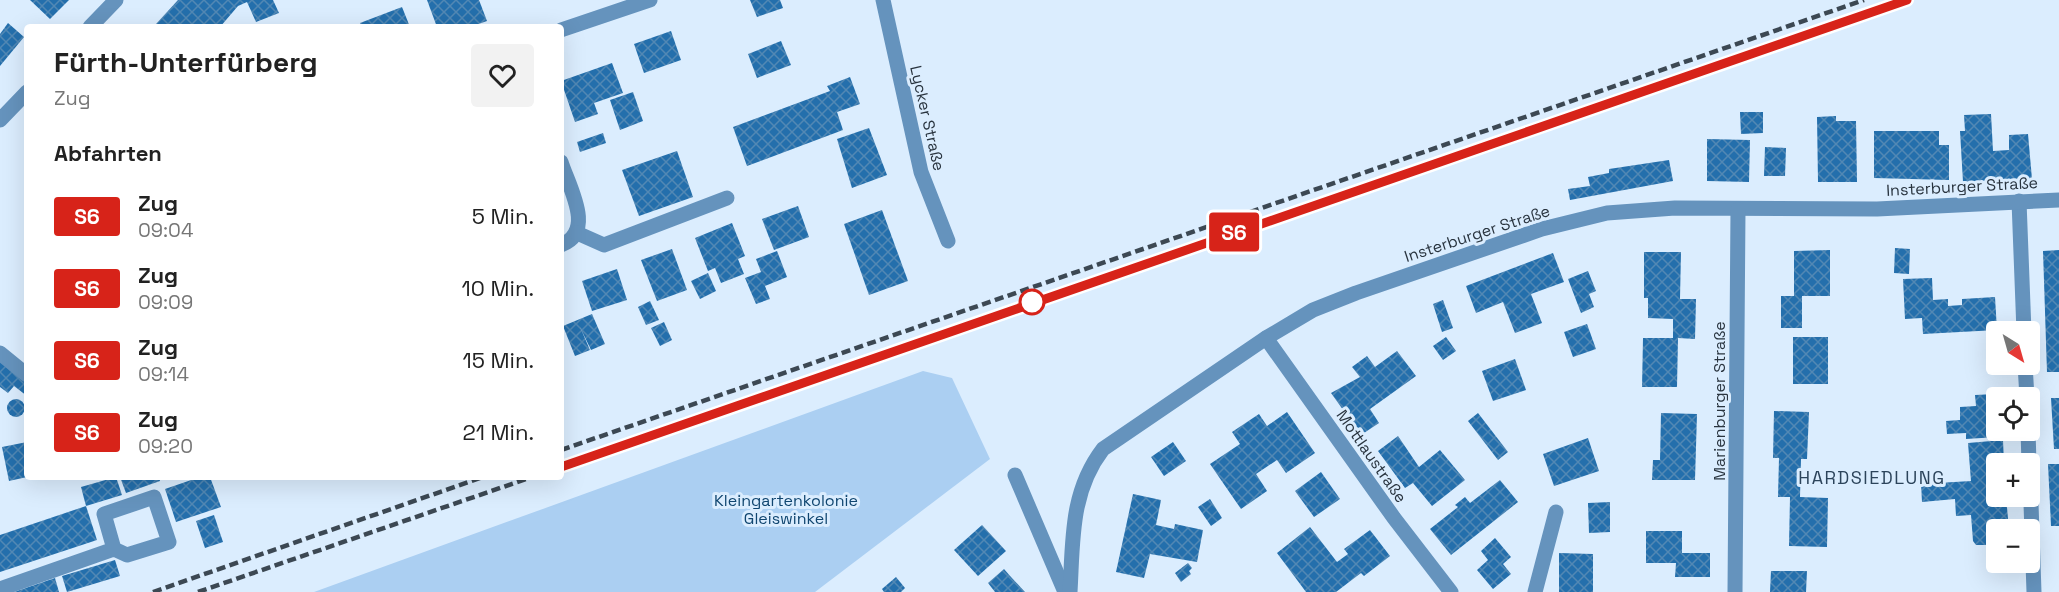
<!DOCTYPE html>
<html lang="de">
<head>
<meta charset="utf-8">
<style>
  body { margin:0; font-family:"Space Grotesk",sans-serif; background:#f2f2f2; color:#222; height:100vh; display:flex; flex-direction:column; font-size:22px; white-space:nowrap }
  * { box-sizing:border-box; margin:0 }
  p { font-size:20px; color:#767676 }
  .icon { flex:none; width:33px; height:33px; fill:none; stroke:currentColor; stroke-width:2; stroke-linecap:round; stroke-linejoin:round }
  .map { position:relative; flex:1; overflow:hidden }
  .details { position:absolute; left:24px; top:24px; width:540px; height:456px; display:flex; flex-direction:column; background:#fff; border-radius:6px; box-shadow:0 6px 24px #0002 }
  .details>* { flex:none }
  .badge { padding:0 12px; border-radius:4px; font-size:21px; line-height:39px }
  .needle { width:39px; rotate:143deg }
  .tools { position:absolute; left:1986px; top:321px; display:grid; gap:12px }
  .tools a { display:grid; place-items:center; width:54px; height:54px; border-radius:6px; background:#fff; box-shadow:0 6px 24px #0002; font-size:30px }
  .map>.badge { position:absolute; translate:-50% -50%; box-shadow:0 0 0 3px #fff }
  h2 { padding:0 30px; font-size:22px; line-height:54px }
  .round { display:grid; place-items:center; flex:none; width:63px; height:63px; border-radius:6px; background:#f2f2f2 }
  .head { display:flex; align-items:center; justify-content:space-between; height:102px; padding:0 30px }
  h1 { font-size:28px; font-weight:700; line-height:45px }
  ul { padding:0; list-style:none }
  li { display:flex; align-items:center; gap:18px; height:72px; padding:0 30px }
  li div { flex:1 }
  li b { display:block; font-size:22px }
  li em { font-style:normal }
  li .badge { min-width:66px; font-weight:700; text-align:center }
  .map>svg:first-child { display:block }
  .garden { fill:#abcff2 }
  .building { fill:url(#building-cross-hatch) }
  .lines { fill:none; stroke-linecap:round; stroke-linejoin:round }
  .minor { stroke:#6593bd; stroke-width:15 }
  .rail { stroke:#3c4853; stroke-width:4.5; stroke-dasharray:9 4.5; stroke-linecap:butt }
  .line-casing { stroke:#fff; stroke-width:14 }
  .line { stroke:#d72319; stroke-width:9 }
  .stop-dot { fill:#fff; stroke:#d72319; stroke-width:3 }
  .labels { text-anchor:middle; stroke-width:6; stroke-linejoin:round; paint-order:stroke }
  .street-label { font-size:16px; fill:#29343f; stroke:#dbedfe }
  .park-label { font-size:16px; fill:#104670; stroke:#dbedfe }
  .neighbourhood-label { font-size:18px; letter-spacing:1.5px; fill:#2c445b; stroke:#dbedfe }
</style>
</head>
<body>
<div class="map">
<svg width="2059" height="592" viewBox="0 0 2059 592">
  <defs>
    <pattern id="building-cross-hatch" width="8" height="8" patternUnits="userSpaceOnUse" patternTransform="scale(1.5)"><rect width="8" height="8" fill="#246fac"/><path d="M0 0l8 8M0 8l8-8" fill="none" stroke="#5288b4"/></pattern>
  </defs>
  <rect width="100%" height="100%" fill="#dbedfe"/>
  <path class="garden" d="M923 371 952 378 990 459 815 592H314Z"/>
  <g class="building">
    <path d="M30 0H69L50 19Z"/>
    <path d="M178 0H273L279 13 256 22 247 2 238 6 220 27H159L156 24Z"/>
    <path d="M427 0H479L487 21 470 27H437Z"/>
    <path d="M750 0H780L783 8 757 17Z"/>
    <path d="M402 7 410 27H362L360 23Z"/>
    <path d="M8 23 24 37 0 66V34Z"/>
    <path d="M671 31 681 60 644 73 634 44Z"/>
    <path d="M781 41 791 65 757 78 748 54Z"/>
    <path d="M612 63 623 93 594 103 598 114 575 122 561 81Z"/>
    <path d="M850 77 860 104 837 112 843 130 747 166 733 127 830 91 827 86Z"/>
    <path d="M633 92 643 121 620 130 610 100Z"/>
    <path d="M1740 112H1763V133L1741 134Z"/>
    <path d="M1991 114 1993 151 2009 150V135L2028 134 2032 179 1963 182 1960 131H1965L1964 115Z"/>
    <path d="M1836 116V121H1856L1857 182H1818L1817 117Z"/>
    <path d="M869 128 887 175 852 188 837 139Z"/>
    <path d="M1874 131H1939V145H1949V180L1874 178Z"/>
    <path d="M603 133 606 143 580 152 577 142Z"/>
    <path d="M1707 139 1750 140 1749 182 1707 181Z"/>
    <path d="M1765 147 1786 148 1785 176H1764Z"/>
    <path d="M677 151 693 197 639 216 622 170Z"/>
    <path d="M1669 160 1673 181 1570 200 1568 189 1590 186 1588 177 1609 173V169Z"/>
    <path d="M798 206 809 237 774 250 762 219Z"/>
    <path d="M882 210 908 281 869 295 844 224Z"/>
    <path d="M732 223 745 256 738 259 744 274 721 283 715 268 708 271 695 238Z"/>
    <path d="M1895 248 1910 249 1909 274 1894 273Z"/>
    <path d="M672 249 687 290 657 301 641 260Z"/>
    <path d="M1830 250V296H1802V328H1781V296H1794V251Z"/>
    <path d="M2059 250V372H2047L2043 251Z"/>
    <path d="M777 251 787 277 765 286 770 299 756 304 745 278 761 272 756 259Z"/>
    <path d="M1644 252H1681L1680 299H1696L1695 339 1678 338 1677 387H1642L1643 338H1673V319L1648 318V298H1644Z"/>
    <path d="M1553 253 1564 282 1531 294 1542 323 1515 333 1503 302 1476 313 1466 286Z"/>
    <path d="M617 269 627 300 592 311 582 281Z"/>
    <path d="M1588 271 1596 291 1589 294 1594 307 1581 313 1568 279Z"/>
    <path d="M708 273 716 291 700 299 691 281Z"/>
    <path d="M1932 278 1933 300 1948 299V306L1962 305V299L1995 297 1997 330 1923 334 1922 318 1905 319 1903 279Z"/>
    <path d="M1443 300 1453 328 1442 332 1433 304Z"/>
    <path d="M650 301 659 320 646 325 638 307Z"/>
    <path d="M592 314 605 344 591 350 580 327 590 350 575 356 563 326Z"/>
    <path d="M664 322 672 340 660 346 651 328Z"/>
    <path d="M1587 324 1596 349 1573 357 1564 332Z"/>
    <path d="M1446 337 1456 351 1443 360 1433 346Z"/>
    <rect x="1793" y="337" width="35" height="47"/>
    <path d="M1397 351 1416 376 1370 409 1379 423 1361 435 1331 393 1360 377 1352 367 1367 356 1375 367Z"/>
    <path d="M1515 359 1526 390 1493 401 1482 371Z"/>
    <path d="M0 360 27 381V396L14 386 8 393 0 387Z"/>
    <path d="M1995 394 1997 437 1966 439V433L1947 434 1946 421 1960 420V407L1976 406 1975 395Z"/>
    <path d="M2051 398H2059V449H2054Z"/>
    <circle cx="16" cy="408" r="9"/>
    <path d="M1774 411 1809 412 1807 459H1801L1800 497 1828 498 1827 547 1789 546 1790 497H1778L1779 458H1773Z"/>
    <path d="M1287 412 1315 453 1286 473 1277 460 1256 474 1267 491 1241 509 1210 464 1240 444 1232 432 1259 414 1267 426Z"/>
    <path d="M1478 413 1508 452 1498 460 1468 421Z"/>
    <path d="M1661 413 1697 414 1695 480H1652L1653 460H1660Z"/>
    <path d="M1398 436 1419 467 1440 450 1465 480 1432 506 1413 483 1405 488 1378 451Z"/>
    <path d="M1588 438 1599 471 1554 486 1543 454Z"/>
    <path d="M2003 440 2004 464H1996V496H2006L2009 530H1996V553L1991 545H1976L1973 541 1971 515 1956 516 1955 499 1922 502 1921 484 1971 481 1968 443Z"/>
    <path d="M27 442V477L9 481 2 447Z"/>
    <path d="M1173 442 1186 461 1164 476 1151 457Z"/>
    <path d="M2048 464H2059V526H2051Z"/>
    <path d="M1321 472 1340 499 1314 517 1295 491Z"/>
    <path d="M116 477 122 495 86 506 81 487Z"/>
    <path d="M120 477H159L160 481 126 493Z"/>
    <path d="M200 477H210L221 507 176 522 165 489Z"/>
    <path d="M1500 480 1518 502 1451 555 1430 529 1458 507 1455 505 1465 497 1470 503Z"/>
    <path d="M1133 494 1161 500 1156 525 1174 529 1175 524 1203 530 1197 562 1150 554 1144 578 1116 572Z"/>
    <path d="M1210 499 1222 518 1211 526 1198 507Z"/>
    <path d="M1610 502V532L1589 533 1588 503Z"/>
    <path d="M86 506 97 540 0 572V535Z"/>
    <path d="M214 515 223 542 205 548 196 521Z"/>
    <path d="M982 525 1006 551 978 576 954 550Z"/>
    <path d="M1310 527 1337 562 1348 554 1344 549 1370 530 1390 556 1364 576 1361 573 1336 592H1306L1277 553Z"/>
    <path d="M1646 531H1682V553H1710V577H1675L1676 563H1646Z"/>
    <path d="M1495 538 1511 557 1503 564 1511 574 1493 589 1477 570 1488 560 1481 551Z"/>
    <path d="M1559 553 1593 554V592H1559Z"/>
    <path d="M115 560 120 576 67 592 62 576Z"/>
    <path d="M1188 563 1192 568 1189 571 1191 574 1181 582 1175 573Z"/>
    <path d="M1004 569 1011 577 1025 592H995L988 583Z"/>
    <path d="M1771 571H1807L1806 592H1770Z"/>
    <path d="M896 577 905 588 901 592H884L882 589Z"/>
    <path d="M55 578 59 592H14Z"/>
  </g>
  <g class="lines">
    <g class="minor">
      <path d="M883 0 921 172 948 241"/>
      <path d="M90 27 116 0"/>
      <path d="M561 30 650 0"/>
      <path d="M0 120 27 92"/>
      <path d="M561 162C569 187 596 232 561 245"/>
      <path d="M2019 201 2024 332"/>
      <path d="M577 233 604 245 727 198"/>
      <path d="M1266 338 1394 518 1451 592"/>
      <path d="M0 353 27 375"/>
      <path d="M2025 364 2027 398"/>
      <path d="M2028 430 2029 464"/>
      <path d="M2030 474 2034 592"/>
      <path d="M1015 475 1065 592"/>
      <path d="M0 589 114 549 127 555 169 542 154 497 104 514 114 549"/>
      <path d="M1070 592C1073 541 1070 492 1103 449L1266 338 1313 310 1356 293 1542 229 1607 213 1675 208 1877 209 2059 200"/>
      <path d="M1535 592 1556 512"/>
      <path d="M1735 592 1738 210"/>
    </g>
    <g class="rail">
      <path d="M561 450 1864 0"/>
      <path d="M561 467 1907 0"/>
      <path d="M153 592 483 477"/>
      <path d="M198 592 532 477"/>
    </g>
  </g>
  <g class="lines">
    <g class="line-casing">
      <path id="line" d="M561 467 1907 0"/>
    </g>
    <use href="#line" class="line"/>
  </g>
  <circle class="stop-dot" cx="1032" cy="302" r="12"/>
  <g class="labels">
    <g class="street-label">
      <text transform="translate(928 118) rotate(77)" y="6">Lycker Straße</text>
      <text transform="translate(1962 186) rotate(-3)" y="6">Insterburger Straße</text>
      <text transform="translate(1477 233) rotate(-18)" y="6">Insterburger Straße</text>
      <text transform="translate(1719 401) rotate(-90)" y="6">Marienburger Straße</text>
      <text transform="translate(1372 456) rotate(55)" y="6">Mottlaustraße</text>
    </g>
    <g class="park-label">
      <text x="786" y="506">Kleingartenkolonie<tspan x="786" dy="18">Gleiswinkel</tspan></text>
    </g>
    <g class="neighbourhood-label">
      <text x="1872" y="484">HARDSIEDLUNG</text>
    </g>
  </g>
</svg>
<div class="tools">
<a><svg class="needle" viewBox="-14 -14 28 28"><path d="M0-13l5 13h-10z" fill="#e53935"/><path d="M0 13l5-13h-10z" fill="#767676"/></svg></a>
<a><svg class="icon" aria-label="locate" viewBox="0 0 24 24"><circle cx="12" cy="12" r="6"/><path d="M12 2v4M12 18v4M2 12h4M18 12h4"/></svg></a>
<a>+</a>
<a>−</a>
</div>
<b class="badge" style="left:1234px;top:232px;background:#d72319;color:#fff">S6</b>
<section class="details">
<div class="head"><div><h1>Fürth-Unterfürberg</h1><p>Zug</p></div><a class="round"><svg class="icon" aria-label="heart" viewBox="0 0 24 24"><path d="M12 20l-8-8c-3-5 5-10 8-4 3-6 11-1 8 4z"/></svg></a></div>
<h2>Abfahrten</h2>
<ul>
<li><span class="badge" style="background:#d72319;color:#fff">S6</span><div><b>Zug</b><p>09:04</p></div><em>5 Min.</em></li>
<li><span class="badge" style="background:#d72319;color:#fff">S6</span><div><b>Zug</b><p>09:09</p></div><em>10 Min.</em></li>
<li><span class="badge" style="background:#d72319;color:#fff">S6</span><div><b>Zug</b><p>09:14</p></div><em>15 Min.</em></li>
<li><span class="badge" style="background:#d72319;color:#fff">S6</span><div><b>Zug</b><p>09:20</p></div><em>21 Min.</em></li>
</ul>
</section>
</div>
</body>
</html>
